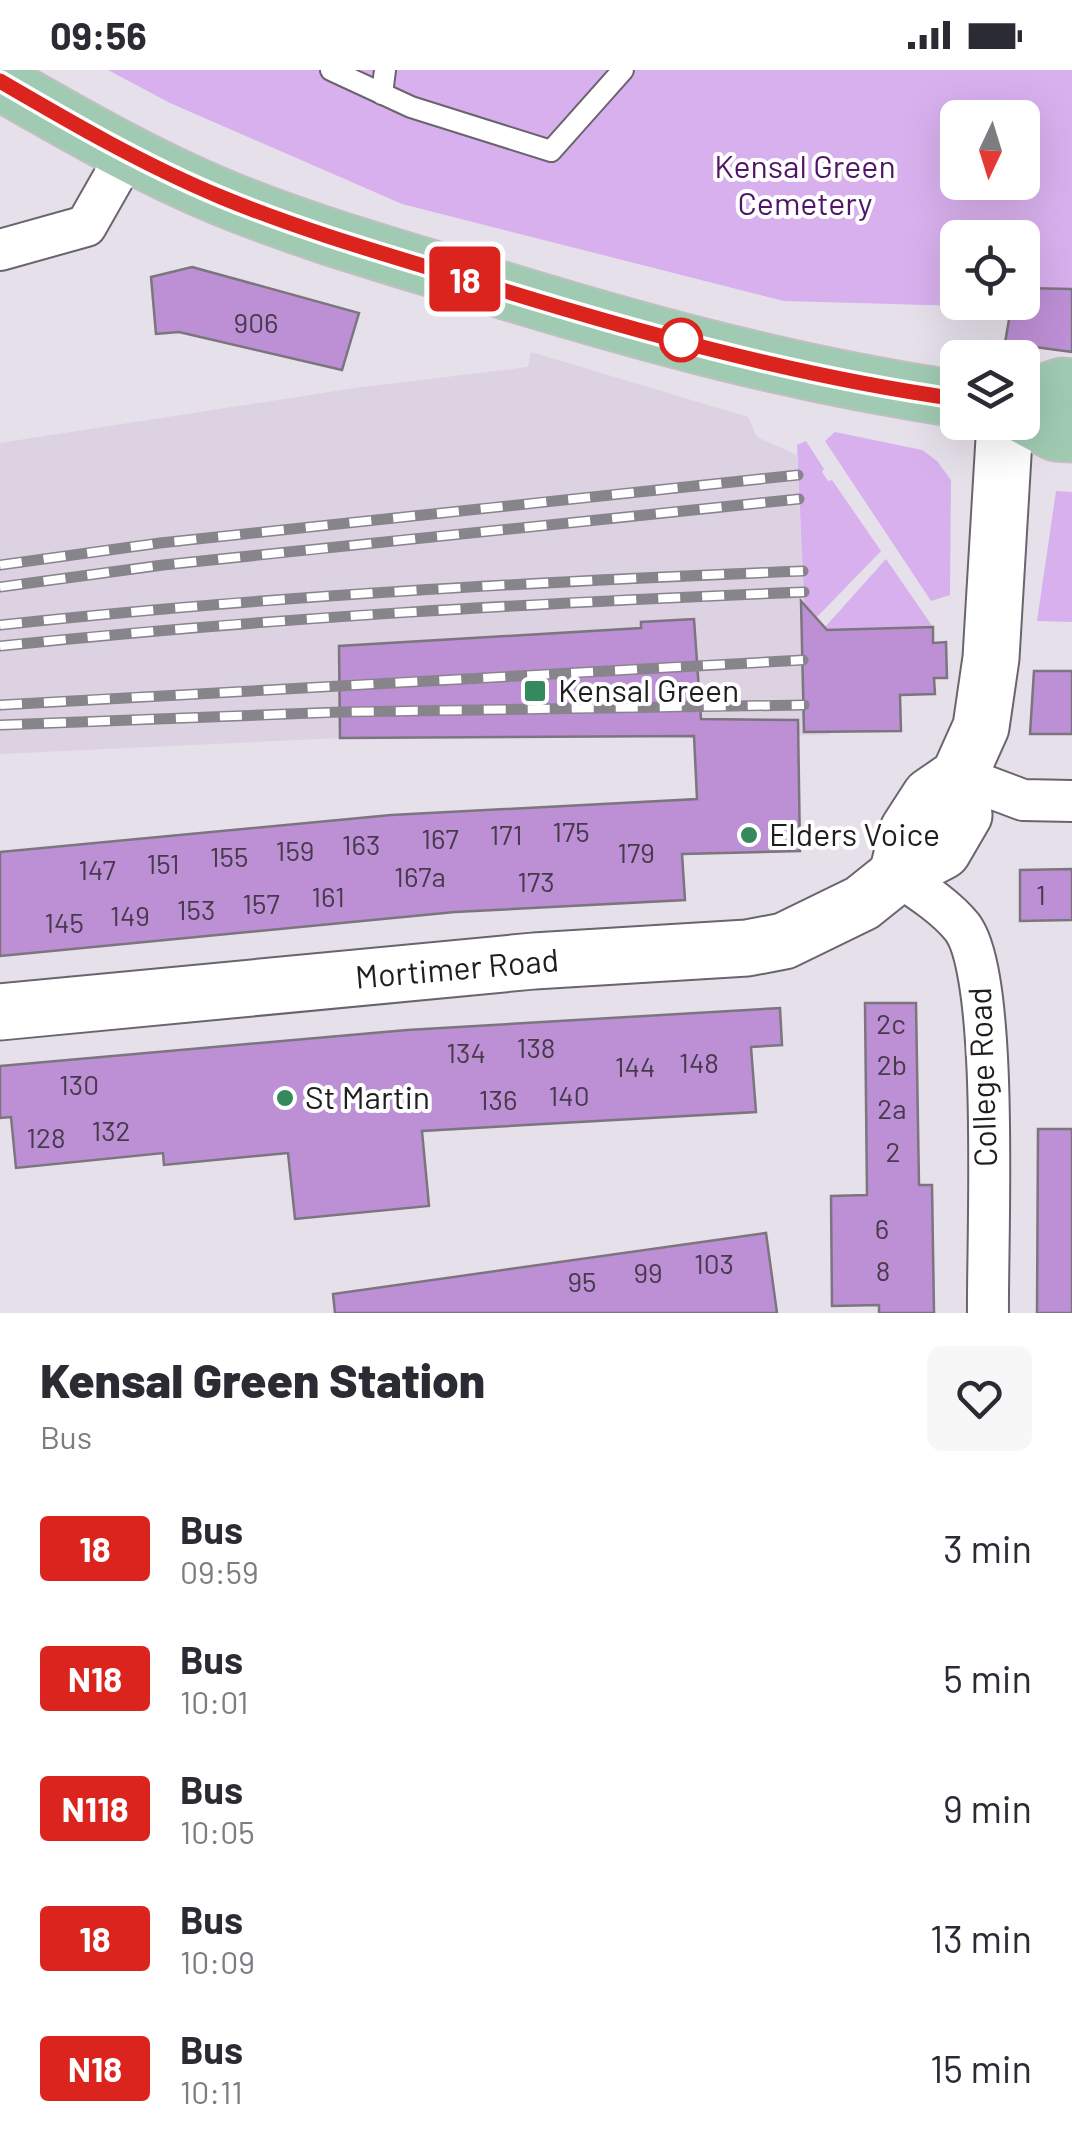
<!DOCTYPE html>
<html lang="en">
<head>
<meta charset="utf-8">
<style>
  body { margin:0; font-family:Barlow,sans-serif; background:#f7f7f7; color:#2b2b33; height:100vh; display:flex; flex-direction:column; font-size:38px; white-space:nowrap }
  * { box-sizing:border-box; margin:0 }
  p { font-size:32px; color:#7c7c81 }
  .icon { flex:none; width:55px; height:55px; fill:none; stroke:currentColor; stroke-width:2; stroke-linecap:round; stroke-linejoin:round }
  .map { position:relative; height:1243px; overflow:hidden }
  .panel { display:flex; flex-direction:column; background:#fff; flex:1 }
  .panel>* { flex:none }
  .badge { padding:0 20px; border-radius:8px; font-size:35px; line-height:65px }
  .needle { width:65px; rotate:184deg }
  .fabs { position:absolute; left:940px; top:30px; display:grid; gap:20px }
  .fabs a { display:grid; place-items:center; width:100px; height:100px; border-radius:15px; background:#fff; box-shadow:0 10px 40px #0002; font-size:50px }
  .map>.badge { position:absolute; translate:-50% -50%; box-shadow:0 0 0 5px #fff }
  .round { display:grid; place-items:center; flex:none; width:105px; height:105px; border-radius:15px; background:#f7f7f7 }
  .headline { display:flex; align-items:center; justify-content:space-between; height:170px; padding:0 40px }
  h1 { font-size:48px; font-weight:800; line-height:75px }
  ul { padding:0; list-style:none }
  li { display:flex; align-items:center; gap:30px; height:130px; padding:0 40px }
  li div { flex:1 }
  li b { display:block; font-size:38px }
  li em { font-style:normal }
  li .badge { min-width:110px; font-weight:700; text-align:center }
  .status { display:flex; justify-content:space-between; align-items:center; height:70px; padding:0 50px; background:#fff; direction:ltr }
  .status svg { height:28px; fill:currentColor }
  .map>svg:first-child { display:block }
  .built { fill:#dcd2e2 }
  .green { fill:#d8b0ed; fill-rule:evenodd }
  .building { fill:#bd8fd5; stroke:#7b757e; stroke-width:2.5 }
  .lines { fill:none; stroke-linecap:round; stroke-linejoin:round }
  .lane-casing { stroke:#69646d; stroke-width:24 }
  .street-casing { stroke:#69646d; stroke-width:44 }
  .secondary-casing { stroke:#69646d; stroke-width:59 }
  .primary-casing { stroke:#c0c0c1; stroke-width:59 }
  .lane { stroke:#fff; stroke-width:20 }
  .street { stroke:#fff; stroke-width:40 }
  .secondary { stroke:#fff; stroke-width:55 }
  .primary { stroke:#a0cbb2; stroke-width:55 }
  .rail-casing { stroke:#88848b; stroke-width:11 }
  .rail { stroke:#fff; stroke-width:8; stroke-dasharray:22; stroke-linecap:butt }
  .line-casing { stroke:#fff; stroke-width:22 }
  .line { stroke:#dc241f; stroke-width:15 }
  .stop-dot { fill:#fff; stroke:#dc241f; stroke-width:5 }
  .poi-dot { fill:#35895c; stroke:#fff; stroke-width:4 }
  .labels { text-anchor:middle; stroke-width:8; stroke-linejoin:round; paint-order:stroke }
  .number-label { font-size:28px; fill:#463a4d }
  .park-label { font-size:32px; fill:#501569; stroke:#fff }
  .poi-label { font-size:32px; fill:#1f1d20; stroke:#fff; text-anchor:start }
  .street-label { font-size:32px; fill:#1f1d20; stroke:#fff }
</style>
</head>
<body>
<div class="status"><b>09:56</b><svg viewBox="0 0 49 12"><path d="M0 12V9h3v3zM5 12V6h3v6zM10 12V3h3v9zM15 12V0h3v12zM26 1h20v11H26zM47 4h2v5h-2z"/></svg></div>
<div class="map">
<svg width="1072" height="1243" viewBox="0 0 1072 1243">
  <rect width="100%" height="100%" fill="#e6e0ea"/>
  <path class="built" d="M531 282 748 347 757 367 797 385 805 548H816L826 556 829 665 340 668 0 684V373L355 318 528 297Z"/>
  <g class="green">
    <path d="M108 0H1072V239L784 231 402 134 170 33ZM958 48H1022V112H958ZM958 168H1022V232H958Z"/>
    <path d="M835 362 922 380 937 391 951 410 950 525 931 531 825 371Z"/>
    <path d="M806 371 824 399 822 402 828 411 832 410 881 481 816 548 805 549 797 375Z"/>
    <path d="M1056 421 1072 422V552L1037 551Z"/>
    <path d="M886 489 933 557 849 559 826 571V556Z"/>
  </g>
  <g class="building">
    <path d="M192 197 359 243 342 300 179 262 156 264 151 207Z"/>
    <path d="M1022 218 1072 219V282L1005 273 1012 232H1022Z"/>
    <path d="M801 531 827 560 933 557V573L946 572 947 608H934L935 624 900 625 901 661 804 662Z"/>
    <path d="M694 549 701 649 798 650 800 781 682 784 685 830 455 842 0 886V782L391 745 697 729 694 666 340 668 339 576 641 558V552Z"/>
    <path d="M1034 601H1072V664H1030Z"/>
    <path d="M1072 799V850L1020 851V800Z"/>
    <path d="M865 933H916L919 1115H932L934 1243H879V1235L832 1236 831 1126 867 1125Z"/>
    <path d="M780 938 782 975 751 977 756 1042 422 1061 429 1136 295 1149 288 1083 164 1095 163 1083 16 1098 11 1047 0 1048V996L407 960Z"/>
    <path d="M1038 1059H1072V1243H1037Z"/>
    <path d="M766 1163 777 1243H335L333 1224Z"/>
  </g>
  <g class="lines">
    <g class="lane-casing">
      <g id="lane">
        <path d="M331 0 411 37 551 81 623 0"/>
        <path d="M382 24 385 0"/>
      </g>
    </g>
    <g class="street-casing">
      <g id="street">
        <path d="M0 180 86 156 127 84"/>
        <path d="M959 706 1023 730 1072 731"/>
        <path d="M897 805C918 819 946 837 962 857 1000 906 987 1171 988 1243"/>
      </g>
    </g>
    <g class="secondary-casing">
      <g id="secondary">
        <path d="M897 805 908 760 930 726 959 706 981 657 991 588 1005 352"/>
        <path d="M0 942 534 891 747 878 784 871 862 833 897 805 943 781 964 745 959 706"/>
      </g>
    </g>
    <g class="primary-casing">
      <g id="primary">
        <path d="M0 12C72 53 144 95 221 127 303 161 388 185 473 211 631 260 793 305 958 329"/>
        <path d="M1022 330 1062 316 1072 317"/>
        <path d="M1022 345 1056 363 1072 364"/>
      </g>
    </g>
    <use href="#lane" class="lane"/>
    <use href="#street" class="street"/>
    <use href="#secondary" class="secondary"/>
    <use href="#primary" class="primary"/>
    <g class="rail-casing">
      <g id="rail">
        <path d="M0 495 160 473 798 405"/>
        <path d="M0 517 163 495 799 429"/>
        <path d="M0 555C267 526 535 512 803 501"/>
        <path d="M0 576C268 548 536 533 804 522"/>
        <path d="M0 635 803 590"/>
        <path d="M0 655 340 642 804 635"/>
      </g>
    </g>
    <use href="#rail" class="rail"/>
  </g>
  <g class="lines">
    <g class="line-casing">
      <path id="line" d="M0 11C72 53 144 95 221 127 303 161 388 185 473 211 630 260 794 306 958 329"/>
    </g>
    <use href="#line" class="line"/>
  </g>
  <circle class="stop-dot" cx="681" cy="270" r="20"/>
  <g class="poi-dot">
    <rect x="523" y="609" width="24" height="24" rx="5"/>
    <circle cx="749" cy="765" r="10"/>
    <circle cx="285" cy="1028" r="10"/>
  </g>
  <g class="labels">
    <g class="number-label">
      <text x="256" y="263">906</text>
      <text x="571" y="772">175</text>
      <text x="506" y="775">171</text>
      <text x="440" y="779">167</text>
      <text x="361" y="785">163</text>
      <text x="295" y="791">159</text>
      <text x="636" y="793">179</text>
      <text x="229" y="797">155</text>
      <text x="163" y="804">151</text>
      <text x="97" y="810">147</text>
      <text x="420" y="817">167a</text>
      <text x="536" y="822">173</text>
      <text x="1041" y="835">1</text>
      <text x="328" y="837">161</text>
      <text x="261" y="844">157</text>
      <text x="196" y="850">153</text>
      <text x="130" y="856">149</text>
      <text x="64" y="863">145</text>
      <text x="891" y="964">2c</text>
      <text x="536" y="988">138</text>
      <text x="466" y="993">134</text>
      <text x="699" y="1003">148</text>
      <text x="892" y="1005">2b</text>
      <text x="635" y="1007">144</text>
      <text x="79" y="1025">130</text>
      <text x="569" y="1036">140</text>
      <text x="498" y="1040">136</text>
      <text x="892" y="1049">2a</text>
      <text x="111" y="1071">132</text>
      <text x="46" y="1078">128</text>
      <text x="893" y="1092">2</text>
      <text x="882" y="1169">6</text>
      <text x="714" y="1204">103</text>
      <text x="883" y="1211">8</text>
      <text x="648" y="1213">99</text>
      <text x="582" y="1222">95</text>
    </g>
    <g class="park-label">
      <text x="805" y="108">Kensal Green<tspan x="805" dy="37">Cemetery</tspan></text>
    </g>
    <g class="poi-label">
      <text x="558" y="632">Kensal Green</text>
      <text x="769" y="776">Elders Voice</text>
      <text x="305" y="1039">St Martin</text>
    </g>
    <g class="street-label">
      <text transform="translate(457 899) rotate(-5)" y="11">Mortimer Road</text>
      <text transform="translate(983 1007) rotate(-92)" y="11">College Road</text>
    </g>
  </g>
</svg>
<div class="fabs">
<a><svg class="needle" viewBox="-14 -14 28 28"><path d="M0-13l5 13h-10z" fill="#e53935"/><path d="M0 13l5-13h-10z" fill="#7c7c81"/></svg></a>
<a><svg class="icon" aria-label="locate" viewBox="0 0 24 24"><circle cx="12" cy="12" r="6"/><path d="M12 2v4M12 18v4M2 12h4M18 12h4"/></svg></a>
<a><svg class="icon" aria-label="layers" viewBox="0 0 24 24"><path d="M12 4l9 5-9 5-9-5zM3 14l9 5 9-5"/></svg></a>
</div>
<b class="badge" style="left:465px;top:209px;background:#dc241f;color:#fff">18</b>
</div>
<section class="panel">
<div class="headline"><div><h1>Kensal Green Station</h1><p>Bus</p></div><a class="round"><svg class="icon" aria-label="heart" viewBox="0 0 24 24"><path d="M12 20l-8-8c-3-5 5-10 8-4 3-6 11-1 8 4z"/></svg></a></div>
<ul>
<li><span class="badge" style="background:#dc241f;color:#fff">18</span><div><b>Bus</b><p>09:59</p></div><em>3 min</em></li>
<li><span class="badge" style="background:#dc241f;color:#fff">N18</span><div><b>Bus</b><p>10:01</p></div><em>5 min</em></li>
<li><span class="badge" style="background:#dc241f;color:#fff">N118</span><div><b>Bus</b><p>10:05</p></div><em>9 min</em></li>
<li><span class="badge" style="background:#dc241f;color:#fff">18</span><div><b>Bus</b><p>10:09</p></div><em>13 min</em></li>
<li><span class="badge" style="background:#dc241f;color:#fff">N18</span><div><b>Bus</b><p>10:11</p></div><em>15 min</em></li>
</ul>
</section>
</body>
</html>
